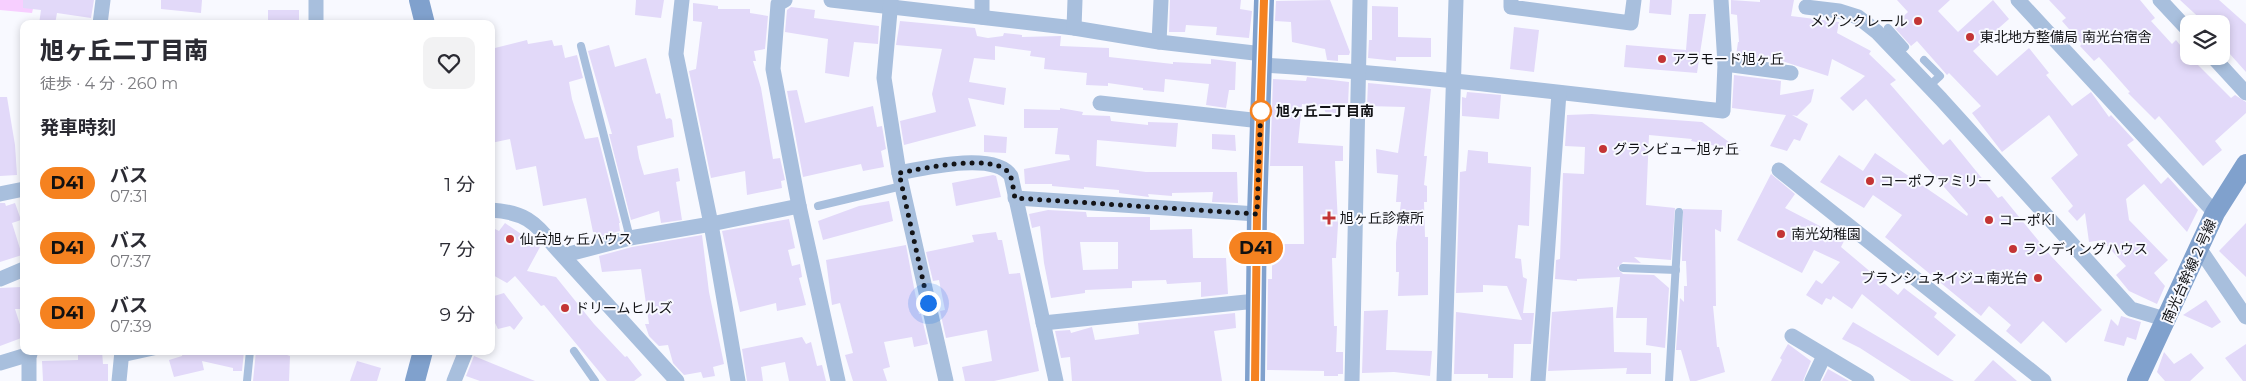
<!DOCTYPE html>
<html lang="ja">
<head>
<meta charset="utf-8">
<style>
  body { margin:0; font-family:Montserrat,"Noto Sans JP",sans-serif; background:#f2f2f3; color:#2b2b33; height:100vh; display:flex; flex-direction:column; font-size:19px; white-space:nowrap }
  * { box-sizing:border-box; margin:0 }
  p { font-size:16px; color:#7c7c81 }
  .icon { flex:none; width:28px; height:28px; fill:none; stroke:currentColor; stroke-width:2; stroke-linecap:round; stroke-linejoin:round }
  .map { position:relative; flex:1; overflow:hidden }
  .panel { position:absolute; left:20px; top:20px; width:475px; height:335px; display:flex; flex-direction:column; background:#fff; border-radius:10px; box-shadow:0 2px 8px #0003 }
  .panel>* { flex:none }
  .badge { padding:0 10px; border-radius:16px; font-size:18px; line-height:32px }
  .fabs { position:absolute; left:2180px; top:15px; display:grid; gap:10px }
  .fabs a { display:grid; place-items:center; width:50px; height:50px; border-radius:10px; background:#fff; box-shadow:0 2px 8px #0003; font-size:25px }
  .you { position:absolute; width:25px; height:25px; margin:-12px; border:4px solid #fff; border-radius:50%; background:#1a73e8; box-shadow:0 0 0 8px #1a73e833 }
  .map>.badge { position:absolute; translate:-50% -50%; box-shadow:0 0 0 2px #fff }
  h2 { padding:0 20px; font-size:19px; line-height:45px }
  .round { display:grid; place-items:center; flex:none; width:52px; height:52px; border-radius:10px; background:#f2f2f3 }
  .headline { display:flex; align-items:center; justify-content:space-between; height:85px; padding:0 20px }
  h1 { font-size:24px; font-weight:800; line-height:38px }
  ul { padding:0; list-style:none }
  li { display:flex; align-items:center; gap:15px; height:65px; padding:0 20px }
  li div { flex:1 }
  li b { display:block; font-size:19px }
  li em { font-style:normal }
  li .badge { min-width:55px; font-weight:700; text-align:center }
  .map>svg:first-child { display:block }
  .green { fill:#f7cfff }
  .building { fill:#e2d9f9; fill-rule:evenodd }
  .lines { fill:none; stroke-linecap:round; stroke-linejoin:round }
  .lane { stroke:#a8bfdd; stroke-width:8 }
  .street { stroke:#a8bfdd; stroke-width:15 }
  .secondary { stroke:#80a1cd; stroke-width:20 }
  .line-casing { stroke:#fff; stroke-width:11 }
  .line { stroke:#f58220; stroke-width:8 }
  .walk { stroke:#131417; stroke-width:5; stroke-dasharray:0 9 }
  .poi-dot { fill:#c33434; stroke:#f8f9ff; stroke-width:2 }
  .stop-dot { fill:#fff; stroke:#f58220; stroke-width:2.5 }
  .labels { text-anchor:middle; stroke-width:4; stroke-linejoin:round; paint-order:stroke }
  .poi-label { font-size:14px; fill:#131417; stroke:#f8f9ff; text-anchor:start }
  .stop-label { font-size:14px; font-weight:bold; fill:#131417; stroke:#f8f9ff; text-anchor:start }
  .street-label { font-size:14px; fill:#131417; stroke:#f8f9ff }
</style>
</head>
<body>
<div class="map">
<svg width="2246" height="381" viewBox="0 0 2246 381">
  <rect width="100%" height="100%" fill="#f8f9ff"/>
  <path class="green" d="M0 0H35L32 13 0 10Z"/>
  <g class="building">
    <path d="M23 0H94L91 18 57 13 55 24H39L41 10 23 8Z"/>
    <path d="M161 0H202L201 13 161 9Z"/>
    <path d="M636 0H664L661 18 635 15Z"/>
    <path d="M1170 0H1241L1240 9 1252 11 1249 38 1216 35 1217 27 1186 25 1185 32H1169Z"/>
    <path d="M1330 0 1350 52 1349 55H1338V61L1327 60 1325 49 1292 42 1291 22 1275 21 1276 1Z"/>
    <path d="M1650 0H1672L1671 15 1649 13Z"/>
    <path d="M1731 0 1760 2V0H1794L1791 16 1839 22 1837 33 1871 51 1869 54 1896 80 1890 84 1943 145 1950 139 1998 198 2002 196 2051 256 2102 310 2066 343 2043 321 2021 344 2006 331 2011 325 1989 306 1981 316 1885 237 1902 215 1873 195 1864 208 1820 182 1839 155 1863 171 1875 153 1967 216 1968 214 1866 99 1853 111 1840 98 1865 76 1832 59 1828 76 1782 61 1736 56 1738 42H1739L1737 15 1731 14Z"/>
    <path d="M1897 0H1950L1938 11 1958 32 1993 0 2009 19 1973 51 1997 76 2029 48 2049 73 2046 75 2072 106 2091 92 2109 117 2111 115 2134 140 2127 145 2161 184 2168 177 2198 210 2187 232 2144 184 2126 199 2129 220 2168 260 2154 273 2165 286 2157 304 2129 291 2116 275 2126 266 2102 240 2089 242 2085 213 2077 221 2068 211 2073 206 2051 178 2078 155 2049 115 2002 152 1972 113 1981 106 1949 73 1947 75 1917 41 1911 46 1893 26 1908 12Z"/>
    <path d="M2049 0H2140L2155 18 2151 21 2172 44 2176 40 2189 56 2231 98 2235 95 2246 102V113L2215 141 2222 150 2203 166 2159 116 2155 120 2128 93 2130 92 2099 57 2094 61 2080 46 2082 44 2062 21 2066 18Z"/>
    <path d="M2180 0H2219L2246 24V72L2221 44V24H2206Z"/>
    <path d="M693 3 718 6V9H750V13L768 16 765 49 754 51 756 61H753L761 88 773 159 780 158 785 180 781 181 782 188 747 195 745 171 711 178 689 71 696 69 702 22 693 21Z"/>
    <path d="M1372 6 1398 7V37L1431 38V57H1396V61L1368 58 1369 40H1372Z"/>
    <path d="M791 7 815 10 814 18 879 26 878 44 854 42 849 77 825 73 828 39 785 32 787 10Z"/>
    <rect x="268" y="10" width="31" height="14"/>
    <path d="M1689 14H1706L1697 73 1624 67 1626 45 1686 50Z"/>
    <path d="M900 21 975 28 977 36 988 38 1003 36 1004 33 1022 35V37L1061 36 1060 46 1109 48V57L1173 64V62L1211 64V59L1236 62 1235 90H1229L1226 108 1206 105 1209 84 1165 79 1164 92 1143 90V88L1108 83V86L1086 85 1087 73 1044 69 1045 58 1030 56 1031 51 995 46V60L974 58 969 82 1006 88 1004 105 968 98 976 126 904 145 900 121 936 112 932 94 942 49 896 45Z"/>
    <path d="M1514 27 1539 30 1534 72 1510 69Z"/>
    <path d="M527 40 528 44 552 40 554 46 562 45 565 58 577 55 583 78 569 82 572 99 585 139 598 137 620 223H619L620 231 597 237 596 232H593L586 198 543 206 536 166 516 170 510 139 491 143V49Z"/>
    <path d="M609 45 615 67 646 58 656 94 660 93 666 119 670 118 672 120 674 137 637 146 639 158 644 175 678 168 680 181 676 182 682 220 661 223 659 211 631 220 609 134H612L588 51Z"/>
    <path d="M1734 75 1781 81 1780 95 1814 89 1811 102 1797 116 1792 115 1808 124 1800 141 1794 139 1787 151 1770 146 1786 115 1732 108Z"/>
    <path d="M1307 77 1349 82 1348 105H1343L1336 113H1326L1323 107 1302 104 1298 143 1343 146V161H1335L1338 224 1336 258H1332L1334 326H1337L1336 352H1343V374H1338V376H1324V371L1267 370 1268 279H1272V244H1304L1303 166H1270L1273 79 1306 81Z"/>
    <path d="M1368 83 1431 89 1424 156H1427L1424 185 1427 186V202H1424L1425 237H1428V295L1398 296 1399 272H1396V243L1401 202H1396L1398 175 1377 173 1376 149 1398 153 1405 107 1367 106Z"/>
    <path d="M797 90 805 123 873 106 877 127 882 126 886 149 881 151 884 167 863 171 861 164 803 177 787 91Z"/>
    <path d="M1467 92 1501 95 1499 119 1462 116V97L1466 98Z"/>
    <path d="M0 97H7L15 145 17 175 0 176Z"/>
    <path d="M1060 108 1083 112 1082 115 1110 116 1111 121 1148 125V122L1178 123 1176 147 1097 140 1096 166 1146 172H1237L1238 203 1212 202 1213 192 1172 193V196L1148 194 1149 197 1119 193V190L1084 187V189L1052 186V184H1025L1024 169 1070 160 1069 155 1055 154 1058 128H1024V109L1060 110Z"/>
    <path d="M1592 114 1702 122 1741 151 1691 141 1692 139 1649 135 1646 205 1675 208 1671 260 1634 257 1641 263 1623 262 1617 268 1623 274 1654 275 1669 288 1665 348 1646 345 1647 318H1616L1620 277 1577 279V281L1555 279 1556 260 1560 259 1563 173 1584 174 1585 147 1565 146 1567 115Z"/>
    <path d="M1212 134 1235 135 1236 151 1212 149Z"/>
    <path d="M984 135 1007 137 1006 153 984 152Z"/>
    <path d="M1468 150 1488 152V163L1531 167 1529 226 1518 225 1515 258 1521 259 1523 277 1527 279 1523 313H1534L1531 344H1514L1513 378H1488V374H1454L1456 312 1522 320 1507 286 1483 285V292L1456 293 1460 172 1466 171Z"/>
    <path d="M1771 174 1795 194 1785 208 1845 239 1841 247 1898 295 1904 288 1937 313 1934 317 1956 335 1938 356 1862 294 1852 309 1833 296 1831 300 1826 298 1822 305 1806 295 1816 280 1822 284 1840 262 1814 250 1802 273 1737 240Z"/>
    <path d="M993 175 996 176 1001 197 956 206 952 183Z"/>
    <path d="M889 201 893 221 823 240 818 221 859 206Z"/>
    <path d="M0 203H5L6 206 15 203 21 220 12 223 22 255 0 262Z"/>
    <path d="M1683 209 1722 210 1721 232 1715 229 1716 306H1713L1717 347H1719L1725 372 1696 381H1690L1681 350H1676L1680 298 1684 302V286H1687L1686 261H1682Z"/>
    <path d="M1048 210 1086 212 1087 217H1150V230L1192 229 1193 258H1226L1228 294 1201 297V282L1167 284 1166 280 1132 281V288L1085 290V293L1051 298 1044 263 1040 226 1032 228 1029 214ZM1080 242H1118V269L1083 270Z"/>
    <path d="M789 219 795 248 788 250 792 266 800 264 802 277 799 278 806 305 777 311 776 303 740 312 722 231Z"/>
    <path d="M505 223 540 247 527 271 556 277 594 324 625 357 627 356 642 375 634 381H607L544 305 541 306 515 276 507 283 491 274V227L499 231Z"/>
    <path d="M2246 223V277L2219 251Z"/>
    <path d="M996 232 998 240H1002L1009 274 1020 273 1039 371 994 381H965L962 367 992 361 987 330 946 338 940 311 945 310 939 280 933 281 926 252 974 242 972 235Z"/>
    <path d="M702 235 709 292 724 364 713 367 715 376 703 378 701 372 684 375 673 363 668 345 659 346 649 336 645 324H649L641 269 602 272 599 256 632 247Z"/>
    <path d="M906 245 919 314H921L928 344 914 347 912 337 884 342 890 367 883 369 887 381H853L845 355 853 353 840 303 832 305 826 260Z"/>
    <path d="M21 287V309H15L24 337 0 346V288Z"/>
    <path d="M504 293 523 318 514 330 510 326 498 329 495 323 491 322V297Z"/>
    <path d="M2206 300 2221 322 2212 328 2183 315Z"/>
    <path d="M1613 307 1614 352 1651 353V374H1626L1627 368 1548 371 1552 312Z"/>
    <path d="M1388 310 1386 350 1432 351 1430 376 1394 372 1362 373 1364 311Z"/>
    <path d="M1235 313 1236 328 1214 331 1222 381H1072L1070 357 1061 358 1055 331 1070 330 1071 333 1092 327 1095 340 1139 334 1138 323Z"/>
    <path d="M2121 316 2141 322 2136 340 2127 337 2124 346 2104 341 2111 319 2118 326Z"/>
    <path d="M1853 322 1954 381H1911L1860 348 1842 339Z"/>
    <path d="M802 337 806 344 811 342 817 366 822 365 826 381H789L785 362 761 367 763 381H747L742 349Z"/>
    <path d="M1788 344 1811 361 1803 381H1771L1782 360 1780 358Z"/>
    <path d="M2246 344V381H2243L2225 358Z"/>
    <path d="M78 351H102L103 364H108V381H43L42 361 78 360Z"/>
    <path d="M183 351H244L242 371H233V368L202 361 204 370 174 377 169 360 182 356Z"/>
    <path d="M256 351H276L290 356 289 381H253Z"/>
    <path d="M2164 352 2174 364 2191 353 2204 368 2190 381H2165L2157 372Z"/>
    <path d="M474 356 535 381H480L466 376Z"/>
    <path d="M1993 360 2017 381H1974Z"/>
    <path d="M357 361 381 368 377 381H350Z"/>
    <path d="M1828 369 1849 381H1822Z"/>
  </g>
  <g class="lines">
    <g class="lane">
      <path d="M1888 28 1905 47 1897 54"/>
      <path d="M581 46 630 238"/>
      <path d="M1924 60 1940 76 1929 86"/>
      <path d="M818 206 902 186"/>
      <path d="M1623 268 1676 270"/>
      <path d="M574 351 595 381"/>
      <path d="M123 358 155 351"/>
      <path d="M247 381 250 351"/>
      <path d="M1669 381 1679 212"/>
    </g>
    <g class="street">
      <path d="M682 0 676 54 711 224 738 381"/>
      <path d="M785 0 778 4 773 69 799 206 838 381"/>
      <path d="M831 0 1074 28 1159 42 1263 54"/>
      <path d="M891 0 884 78 899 173 946 381"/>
      <path d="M1511 0V7L1631 23 1634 0"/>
      <path d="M2018 0 2215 213"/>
      <path d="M2160 0 2189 31"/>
      <path d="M1806 7 1839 11 1858 17 1877 32 1941 99 2131 309 2168 320"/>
      <path d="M982 17V0"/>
      <path d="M100 24 103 0"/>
      <path d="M316 24V0"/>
      <path d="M1074 28 1075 0"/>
      <path d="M1159 42 1161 0"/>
      <path d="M2212 56 2246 93"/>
      <path d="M1725 64 1791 73"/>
      <path d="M1262 65C1417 74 1570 94 1723 111L1725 64 1721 0"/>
      <path d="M1100 103 1261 121"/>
      <path d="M1779 170 2044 381"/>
      <path d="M899 173C924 168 995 151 1011 176L1056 381"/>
      <path d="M0 194 24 189"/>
      <path d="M1015 198 1257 214"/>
      <path d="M491 210C523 212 535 221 554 246L677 381"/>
      <path d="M2199 248 2246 317"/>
      <path d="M565 255 630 238 711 224 799 206"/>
      <path d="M0 279 24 269"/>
      <path d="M1043 323 1256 301"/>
      <path d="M1792 336 1867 381"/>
      <path d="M0 363 30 354"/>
      <path d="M29 381V351"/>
      <path d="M119 381 122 351"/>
      <path d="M454 381 466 351"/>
      <path d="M1352 381 1360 0"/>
      <path d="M1444 381 1456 0"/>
      <path d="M1538 381 1559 93"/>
      <path d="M1812 381 1824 356"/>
    </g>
    <g class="secondary">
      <path d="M419 0 425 24"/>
      <path d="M415 381 423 351"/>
      <path d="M1255 381 1257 214 1264 0"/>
      <path d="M2137 381 2215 213 2246 164"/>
    </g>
  </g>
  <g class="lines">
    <g class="line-casing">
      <path id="line" d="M1255 381 1257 214 1264 0"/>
    </g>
    <use href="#line" class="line"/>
    <path class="walk" d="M928 303 899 173C921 169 992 153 1008 172 1013 178 1013 190 1015 198L1257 214 1261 102V111"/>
  </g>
  <g class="poi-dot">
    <circle cx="1918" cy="21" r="5"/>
    <circle cx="1970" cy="37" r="5"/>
    <circle cx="1662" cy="59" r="5"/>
    <circle cx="1603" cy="149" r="5"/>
    <circle cx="1870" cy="181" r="5"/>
    <path d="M1326.5 210.5h5v5h5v5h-5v5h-5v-5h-5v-5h5z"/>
    <circle cx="1989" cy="220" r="5"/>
    <circle cx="1781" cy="234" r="5"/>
    <circle cx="510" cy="239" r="5"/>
    <circle cx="2013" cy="249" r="5"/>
    <circle cx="2038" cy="278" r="5"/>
    <circle cx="565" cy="308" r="5"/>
  </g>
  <circle class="stop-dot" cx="1261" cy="111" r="10"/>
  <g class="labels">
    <g class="poi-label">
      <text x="1908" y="26" text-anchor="end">メゾンクレール</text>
      <text x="1980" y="42">東北地方整備局 南光台宿舎</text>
      <text x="1672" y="64">アラモード旭ヶ丘</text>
      <text x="1613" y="154">グランビュー旭ヶ丘</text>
      <text x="1880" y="186">コーポファミリー</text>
      <text x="1340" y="223">旭ヶ丘診療所</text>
      <text x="1999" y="225">コーポKI</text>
      <text x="1791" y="239">南光幼稚園</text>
      <text x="520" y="244">仙台旭ヶ丘ハウス</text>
      <text x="2023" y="254">ランディングハウス</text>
      <text x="2028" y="283" text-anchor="end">ブランシュネイジュ南光台</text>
      <text x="575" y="313">ドリームヒルズ</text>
    </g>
    <g class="stop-label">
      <text x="1276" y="116">旭ヶ丘二丁目南</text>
    </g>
    <g class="street-label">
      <text transform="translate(2189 271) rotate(-66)" y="5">南光台幹線２号線</text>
    </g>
  </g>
</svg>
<div class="fabs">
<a><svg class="icon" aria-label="layers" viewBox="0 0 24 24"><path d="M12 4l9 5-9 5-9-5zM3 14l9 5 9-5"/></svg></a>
</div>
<div class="you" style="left:928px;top:303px"></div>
<b class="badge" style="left:1256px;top:248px;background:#f58220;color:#111">D41</b>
<section class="panel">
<div class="headline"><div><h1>旭ヶ丘二丁目南</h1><p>徒歩 · 4 分 · 260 m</p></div><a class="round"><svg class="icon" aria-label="heart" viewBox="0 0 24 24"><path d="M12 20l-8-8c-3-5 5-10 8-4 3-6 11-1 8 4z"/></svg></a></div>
<h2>発車時刻</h2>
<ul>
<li><span class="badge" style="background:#f58220;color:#111">D41</span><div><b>バス</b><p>07:31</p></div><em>1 分</em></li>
<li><span class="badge" style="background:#f58220;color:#111">D41</span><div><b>バス</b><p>07:37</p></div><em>7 分</em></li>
<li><span class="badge" style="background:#f58220;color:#111">D41</span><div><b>バス</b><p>07:39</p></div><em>9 分</em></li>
</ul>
</section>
</div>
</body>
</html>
